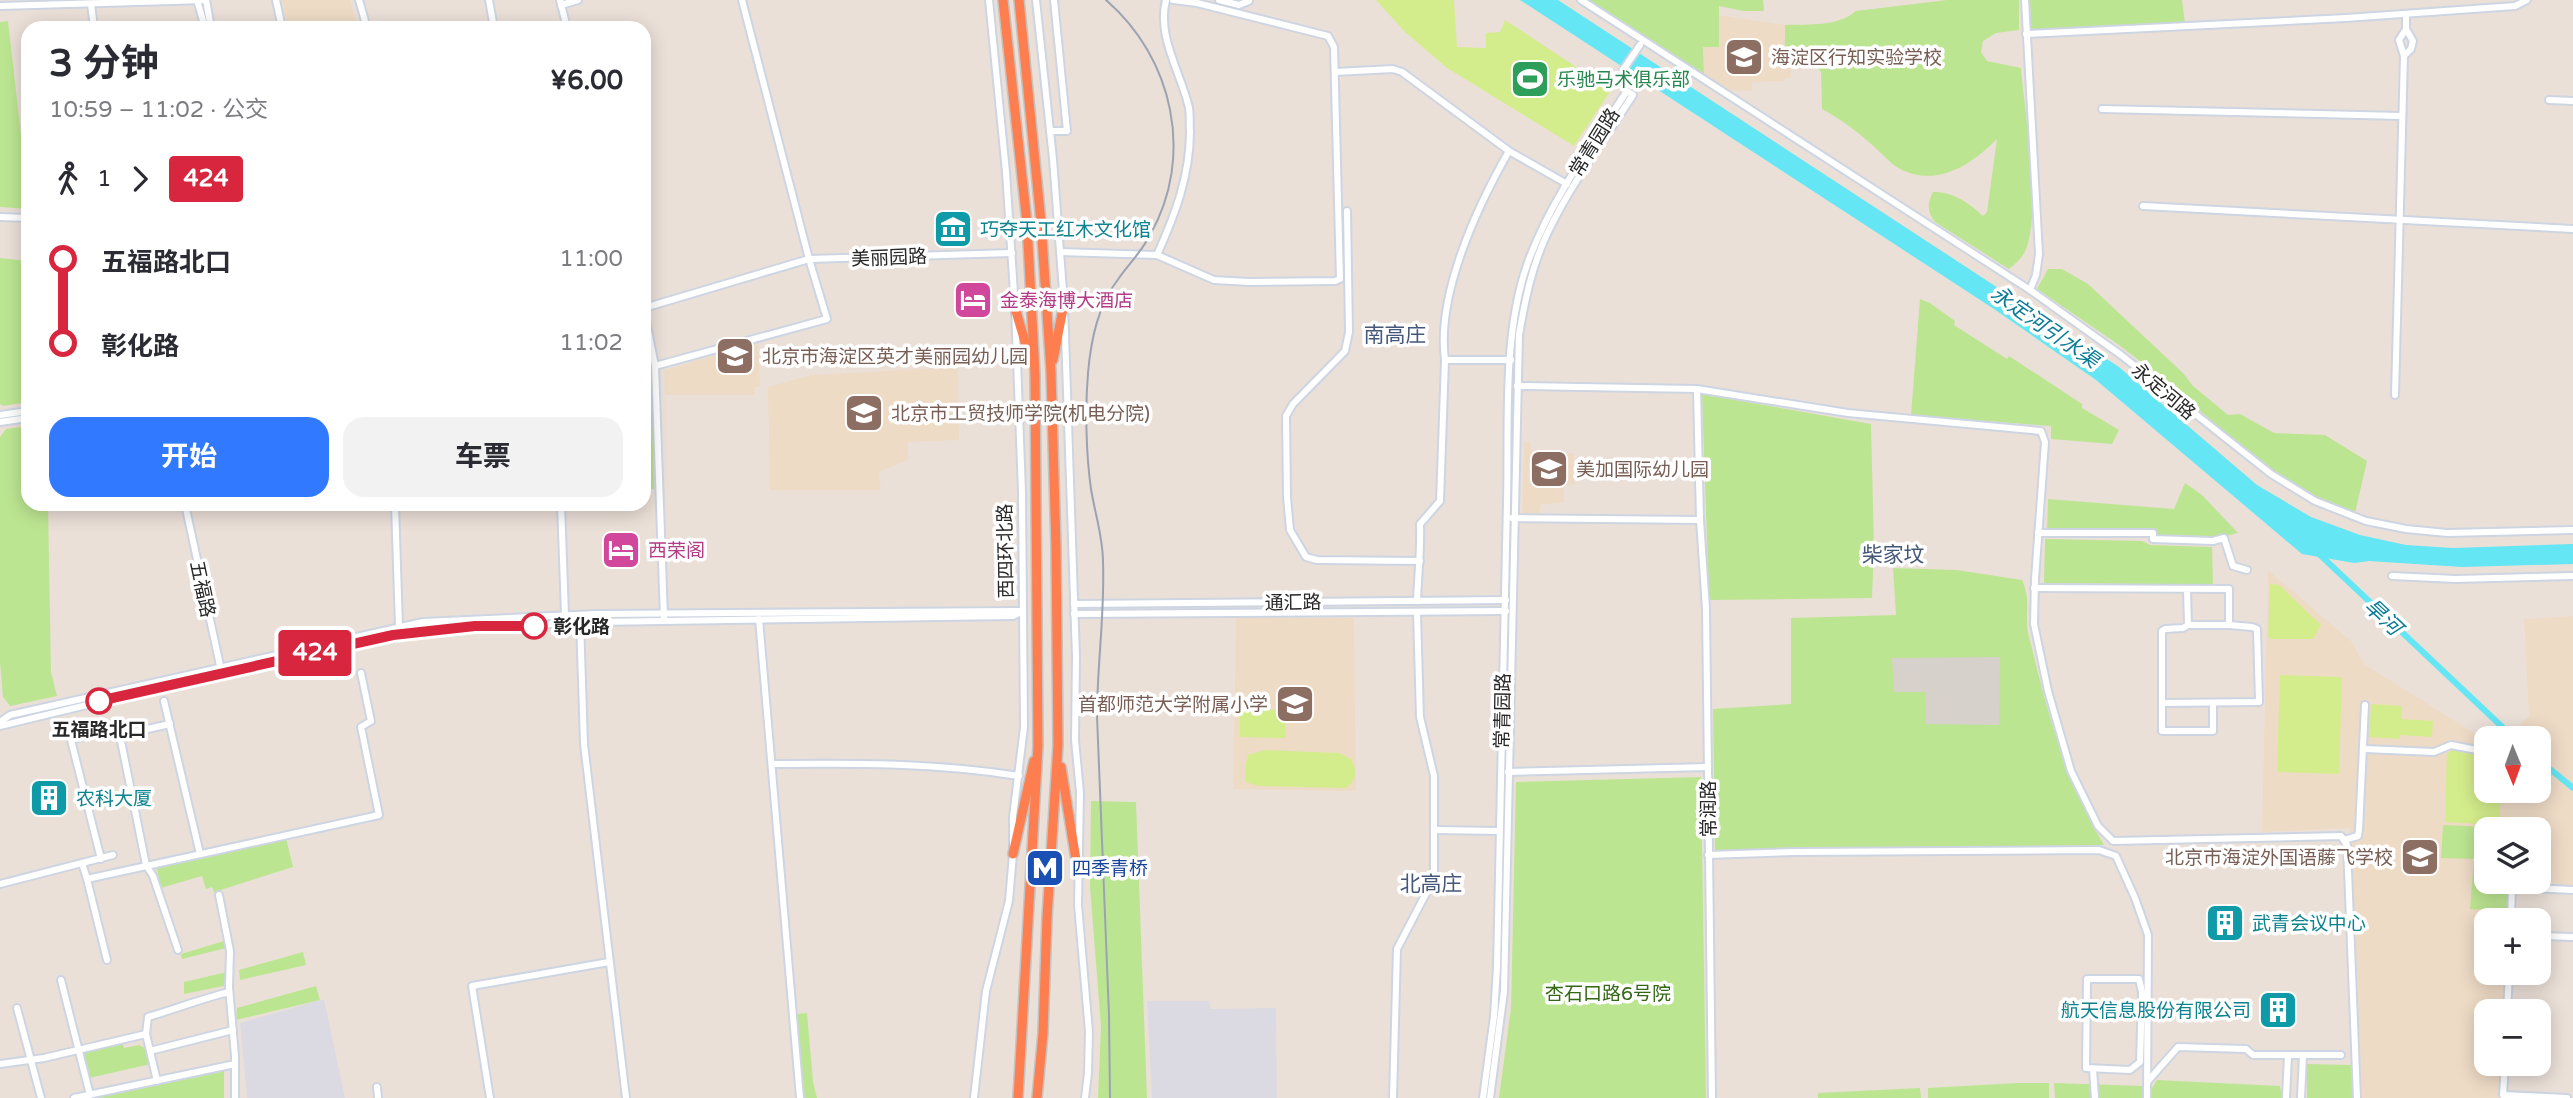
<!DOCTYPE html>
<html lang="zh">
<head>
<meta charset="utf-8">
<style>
  body { margin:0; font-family:"Varela Round","Noto Sans SC",sans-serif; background:#f2f2f3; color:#2b2b33; height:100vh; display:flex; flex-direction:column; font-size:26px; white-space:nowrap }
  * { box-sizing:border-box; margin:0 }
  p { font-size:23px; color:#7c7c81 }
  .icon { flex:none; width:38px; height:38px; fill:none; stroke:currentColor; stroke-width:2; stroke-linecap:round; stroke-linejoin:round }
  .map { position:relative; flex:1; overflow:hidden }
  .details { position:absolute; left:21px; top:21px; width:630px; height:490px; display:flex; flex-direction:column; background:#fff; border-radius:21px; box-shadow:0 4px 18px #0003 }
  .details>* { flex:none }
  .badge { padding:0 14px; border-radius:5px; font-size:24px; line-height:46px }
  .needle { width:46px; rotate:179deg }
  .fabs { position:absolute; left:2474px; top:726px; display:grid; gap:14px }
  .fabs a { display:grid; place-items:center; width:77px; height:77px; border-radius:14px; background:#fff; box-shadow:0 4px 18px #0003; font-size:35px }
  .map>.badge { position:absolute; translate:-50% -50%; box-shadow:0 0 0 4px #fff }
  .legs { display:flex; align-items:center; gap:10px; height:77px; padding:0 28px; font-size:23px }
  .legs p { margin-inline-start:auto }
  .head { display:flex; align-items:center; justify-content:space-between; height:119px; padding:0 28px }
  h1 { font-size:38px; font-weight:700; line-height:52px }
  .button { display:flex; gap:14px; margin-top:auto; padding:14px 28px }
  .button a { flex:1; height:80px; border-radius:21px; background:#317aff; color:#fff; font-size:28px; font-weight:700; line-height:80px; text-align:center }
  .button a+a { background:#f2f2f3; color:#2b2b33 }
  ul { padding:0 28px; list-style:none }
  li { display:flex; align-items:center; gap:24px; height:84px; font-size:26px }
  li i { display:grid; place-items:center; width:10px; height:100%; margin:0 9px; background:currentColor }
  li i::after { content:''; width:18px; height:18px; margin:-9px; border:5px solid; border-radius:50%; background:#fff }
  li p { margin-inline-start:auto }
  li:first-child i { background:linear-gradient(#0000 50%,currentColor 0) }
  li:last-child i { background:linear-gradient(currentColor 50%,#0000 0) }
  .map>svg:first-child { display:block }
  .industrial { fill:#dbdae3 }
  .education { fill:#eedbc6 }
  .green { fill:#bce591 }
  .pitch { fill:#d4ed8c }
  .plaza { fill:#d7d1cb }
  .water { fill:#65e6f4 }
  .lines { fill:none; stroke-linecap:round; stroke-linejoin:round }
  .canal { stroke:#65e6f4; stroke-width:6 }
  .minor-casing { stroke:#cdd5e2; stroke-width:10 }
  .highway-casing { stroke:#c3c3c3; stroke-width:12 }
  .minor { stroke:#fff; stroke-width:6 }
  .highway { stroke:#ff7e4f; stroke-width:9 }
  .rail { stroke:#9ba3b3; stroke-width:2 }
  .line-1-casing { stroke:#fff; stroke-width:16 }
  .line-1 { stroke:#d7263d; stroke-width:10 }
  .stop-1-dot { fill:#fff; stroke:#d7263d; stroke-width:3.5 }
  .labels { text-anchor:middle; stroke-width:7; stroke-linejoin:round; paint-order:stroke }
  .education-label { font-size:19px; fill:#785e54; stroke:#fff; text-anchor:start }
  .leisure-label { font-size:19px; fill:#27864d; stroke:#fff; text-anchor:start }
  .street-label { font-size:19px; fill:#282828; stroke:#fff }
  .culture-label { font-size:19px; fill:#0d838f; stroke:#fff; text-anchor:start }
  .hotel-label { font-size:19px; fill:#b23c85; stroke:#fff; text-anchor:start }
  .stop-label { font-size:19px; font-weight:bold; fill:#282828; stroke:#fff; text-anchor:start }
  .transit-label { font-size:19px; fill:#164399; stroke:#fff; text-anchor:start }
  .park-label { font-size:19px; fill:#346716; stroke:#fff }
  .water-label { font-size:21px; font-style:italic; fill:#087c96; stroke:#fff }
  .neighbourhood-label { font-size:21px; fill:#46587a; stroke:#fff }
</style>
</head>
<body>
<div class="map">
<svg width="2573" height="1098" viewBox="0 0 2573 1098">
  <rect width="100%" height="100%" fill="#ebe0d8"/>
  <g class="industrial">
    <path d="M324 999 345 1098H247L240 1023Z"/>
    <path d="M1147 1001H1209L1211 1009 1276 1008 1277 1098H1152Z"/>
  </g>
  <g class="education">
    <path d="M282 0H350L358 28H288Z"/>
    <path d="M1718 15 1785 25V63L1791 64V78H1785L1784 81 1752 82V91L1724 90 1704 77 1703 47 1719 46Z"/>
    <path d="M758 343 760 387H755V395H665V370Z"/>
    <path d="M958 367 959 440 908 442V460L879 472 881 490H770L768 387 811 375Z"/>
    <path d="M1524 442H1530L1532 454 1574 453 1575 484 1564 485V503L1541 504 1539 515H1522Z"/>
    <path d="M2268 570 2352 642 2364 664 2487 741V791H2539V738H2507L2529 716 2524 619 2573 616V885L2537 882H2539V830H2487V882H2509L2507 920H2487V973H2505L2504 1011 2487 1012V1064H2502L2501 1098H2362L2351 828 2262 832Z"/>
    <path d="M1236 618H1354L1356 791 1233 789Z"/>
  </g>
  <g class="green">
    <path d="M1589 0H1763L1764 11H1743L1719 6V47H1703L1704 77Z"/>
    <path d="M1947 0H2019V30L1996 33 1983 41 1981 52 1987 61 2021 68C2025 116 2040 199 2028 243 2026 254 2018 262 2009 269L1935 222C1927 211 1927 204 1933 192 1951 191 1970 203 1983 216L1987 212 1997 139C1972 164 1938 188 1900 169 1889 163 1881 152 1871 144 1856 130 1840 119 1822 109L1821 72 1805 53 1785 51V25C1809 24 1837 27 1856 11Z"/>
    <path d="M2030 0H2182L2185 23 2031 30Z"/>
    <path d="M8 21 28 197V209L0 207V22Z"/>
    <path d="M0 258 28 261V402L3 406 0 404Z"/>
    <path d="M2048 269H2062L2088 284 2183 373 2193 386 2228 415 2240 414 2274 433 2325 435 2367 461 2355 513 2314 497 2262 464 2168 383 2119 345 2037 289Z"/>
    <path d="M1920 299 1930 303 1955 321 1954 325 2007 359 2009 356 2082 404V408L2119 430 2112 444 2051 439V426L1911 415Z"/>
    <path d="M644 333 652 372 654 489H644Z"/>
    <path d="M1702 394 1871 424 1874 549 1872 598 1709 600Z"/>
    <path d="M28 426V504H48L51 672 57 696 10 706 3 697 0 662V437L6 429Z"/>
    <path d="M2185 483 2202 495 2238 533 2212 539 2156 538 2155 531 2047 530 2048 499 2174 509Z"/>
    <path d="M2045 539 2142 541 2150 545 2212 547 2213 585 2044 583Z"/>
    <path d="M1893 568 1957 570 2022 580C2029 595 2027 606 2027 622 2027 631 2030 640 2032 648 2048 717 2068 784 2104 845L1715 850 1713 709 1791 704V618L1896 615Z"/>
    <path d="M1701 777 1706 1098H1499L1511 1008 1516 782Z"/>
    <path d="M1091 801 1136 802 1147 1098H1098L1101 1026 1090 887Z"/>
    <path d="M2443 825 2512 828 2487 830V882H2509L2507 910 2470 909 2474 859 2441 858Z"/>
    <path d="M286 838 293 867 214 892 212 887 206 889 202 876 161 888 156 865Z"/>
    <path d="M224 941 226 948 182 959 181 954Z"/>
    <path d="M303 952 306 965 240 980 239 970Z"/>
    <path d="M227 972 228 985 184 994V982Z"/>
    <path d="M316 986 320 1000 236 1020 237 1008Z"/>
    <path d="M807 1013 813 1082 817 1098H803L802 1094 797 1014Z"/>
    <path d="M121 1041 124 1048 139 1045 147 1049 151 1064 89 1078 82 1050Z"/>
    <path d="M2307 1064 2351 1065 2353 1098H2307Z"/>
    <path d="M224 1071V1098H83Z"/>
    <path d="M2157 1080 2280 1086 2282 1098H2151L2152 1088Z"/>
    <path d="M2018 1083H2049V1098H1928V1088Z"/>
    <path d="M2054 1083 2143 1086V1098H2055Z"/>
    <path d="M1920 1088 1921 1098H1818V1093Z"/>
  </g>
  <g class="pitch">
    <path d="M1376 0H1454L1457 47 1486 48V33L1500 32 1505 20 1611 90 1574 146 1447 68 1405 32Z"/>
    <path d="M2270 584 2279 585 2321 625 2313 639H2270L2268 635Z"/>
    <path d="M2280 675 2342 677 2339 774 2277 772Z"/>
    <path d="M2371 704 2402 706 2401 719 2433 721 2432 737 2400 735V739L2369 737Z"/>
    <path d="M1240 709 1286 710 1285 738 1240 737Z"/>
    <path d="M2461 746 2487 765V791H2501L2499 825 2445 822 2447 753Z"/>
    <path d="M1265 750 1339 753 1351 759C1358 772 1357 778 1346 788L1258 786 1246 782 1245 768 1248 755Z"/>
  </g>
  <path class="plaza" d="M2000 657 1999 725 1926 724 1925 692H1894L1892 658Z"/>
  <path class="water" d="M1520 0H1558L2119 367 2257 485 2311 517 2360 535 2406 545 2453 548 2573 544V564L2462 567 2369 561 2354 563 2302 554 2096 380 1994 309Z"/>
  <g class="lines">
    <g class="canal">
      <path d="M2317 552 2514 738"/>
      <path d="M2539 760 2573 788"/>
    </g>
    <g class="minor-casing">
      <g id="minor">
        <path d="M197 0 205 28"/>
        <path d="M206 0 211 28"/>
        <path d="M276 0 282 28"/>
        <path d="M359 0 367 28"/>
        <path d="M489 0 494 28"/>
        <path d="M560 0 567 28"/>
        <path d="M1036 0 1053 159 1064 304 1076 657 1075 740 1080 792 1078 905 1089 1032 1088 1073 1085 1098"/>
        <path d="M1219 0 1239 5 1249 1"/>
        <path d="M1581 0 2030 290 2121 355 2271 474 2315 501 2366 521 2406 529 2447 533 2573 530"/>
        <path d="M2025 0 2039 254 2036 275 2030 290"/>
        <path d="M91 4 94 28"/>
        <path d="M561 5 578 0"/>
        <path d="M0 6 206 0"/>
        <path d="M2026 34 2346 18 2515 6 2527 0"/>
        <path d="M2404 56 2411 49 2413 41 2406 29"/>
        <path d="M1623 70 1640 45"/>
        <path d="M1335 72 1393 69 1402 72 1509 151 1567 184"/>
        <path d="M2549 100 2573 101"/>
        <path d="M2102 109 2401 116"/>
        <path d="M1050 131H1067L1054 0"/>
        <path d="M2143 206 2573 229"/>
        <path d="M1347 211 1349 332 1345 351 1293 404 1286 416 1287 497 1290 530 1306 557 1317 560 1420 561"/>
        <path d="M0 217 28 218"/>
        <path d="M1060 252 1157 255 1214 280 1249 282 1335 281 1340 279 1334 47 1328 36 1197 3 1173 0"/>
        <path d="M1157 255C1175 215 1190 176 1190 131 1189 122 1191 112 1188 104 1179 69 1157 36 1166 0"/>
        <path d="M644 308 809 259 1012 253"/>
        <path d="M644 310 655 366 664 618"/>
        <path d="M1445 360H1511"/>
        <path d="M655 366 827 319 809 259 742 0"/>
        <path d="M1517 386 1697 389 1848 413 2041 431 2045 442 2035 579 2034 624 2048 691 2071 771 2098 826 2113 841 2341 836 2347 845 2357 1098"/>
        <path d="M1697 389 1700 520 1706 609 1712 1098"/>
        <path d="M2395 395 2404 56 2399 40 2406 29V14"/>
        <path d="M0 415 28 411"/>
        <path d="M0 422 28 418"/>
        <path d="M185 504 221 670"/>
        <path d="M395 504 399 627"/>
        <path d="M561 504 565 615"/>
        <path d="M1512 518 1700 520"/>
        <path d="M2038 533H2153V539L2213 541 2224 538 2233 566 2247 570"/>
        <path d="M2392 576 2456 579 2573 576"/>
        <path d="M2034 588 2229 589V625H2188L2187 589"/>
        <path d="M1417 601C1418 574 1421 551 1420 524L1440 501 1445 360C1436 295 1477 207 1509 151"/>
        <path d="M1074 604 1506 600"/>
        <path d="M1074 614 1506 611"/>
        <path d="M759 619 800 1098"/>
        <path d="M580 620 584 744 626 1098"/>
        <path d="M2188 625 2183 628 2165 629 2162 631V703L2259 702 2257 629 2252 627 2229 625"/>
        <path d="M164 701 200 854"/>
        <path d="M2162 703V731H2213V703"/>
        <path d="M0 722 10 715 423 622 596 614 1023 611"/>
        <path d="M170 724 125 734 118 726 146 865 153 876 178 950"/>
        <path d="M0 726 211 675 425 630 596 622 1013 616 1021 612"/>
        <path d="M2365 749 2434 752 2451 745 2487 752"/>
        <path d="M773 764C856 763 937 763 1019 776"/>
        <path d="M1508 772 1708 767"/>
        <path d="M1434 830 1500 831"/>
        <path d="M2344 840 2358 836 2359 830 2365 705"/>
        <path d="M1708 855 1796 852 2099 850 2116 856 2135 898 2148 935 2147 1098"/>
        <path d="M101 859 71 740 118 726"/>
        <path d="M82 863 87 879 379 815 361 727 371 721 361 673"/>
        <path d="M87 879 107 960"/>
        <path d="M0 884 113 855"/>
        <path d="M219 895 230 951 229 987 235 1056V1098"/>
        <path d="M2511 920 2512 887 2573 890"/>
        <path d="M2539 936 2573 937"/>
        <path d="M2087 979H2139L2142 992 2140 1062 2130 1070 2086 1068Z"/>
        <path d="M61 980 90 1095"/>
        <path d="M17 1008 41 1098"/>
        <path d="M2507 1012 2509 973"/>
        <path d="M146 1034 148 1017C175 1009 201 999 229 992"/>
        <path d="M150 1051 157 1081"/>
        <path d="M0 1064 44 1058 146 1034 150 1051 233 1030"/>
        <path d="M2505 1064 2503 1095 2567 1098"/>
        <path d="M2093 1069 2095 1098"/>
        <path d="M2147 1082 2178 1047 2246 1049 2253 1055H2341"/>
        <path d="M377 1087 378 1098"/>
        <path d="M74 1098 235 1064"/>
        <path d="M490 1098 472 986 609 962"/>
        <path d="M974 1098 986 991 1009 901 1013 854V817L1024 727 1022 492 1015 308 1006 172 989 0"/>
        <path d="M1393 1098 1397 949 1434 878V776L1420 717 1417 613"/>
        <path d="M1483 1098 1494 1016 1497 967C1501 812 1503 656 1507 501 1509 427 1502 336 1527 265 1549 202 1591 146 1627 91L1633 95C1604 140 1571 184 1548 232 1532 265 1525 300 1519 335L1504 991 1490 1098"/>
        <path d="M2286 1098 2288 1055"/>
        <path d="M2301 1098 2303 1055"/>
      </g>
    </g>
    <g class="highway-casing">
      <g id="highway">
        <path d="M1003 0 1027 223 1035 374 1038 746 1018 1098"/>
        <path d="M1019 0 1041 222 1051 372 1056 547 1058 745 1047 918 1043 1033 1037 1098"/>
        <path d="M1015 308 1030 359"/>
        <path d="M1053 360 1064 304"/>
        <path d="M1061 767 1078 872"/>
        <path d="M1013 854 1034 761"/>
      </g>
    </g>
    <use href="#minor" class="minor"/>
    <use href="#highway" class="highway"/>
    <path class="rail" d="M1106 0C1173 58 1195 156 1150 235 1142 251 1129 264 1119 278 1098 305 1091 339 1088 373 1085 408 1086 454 1091 489 1095 514 1103 537 1103 562 1105 614 1097 665 1097 716L1109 1015 1110 1098"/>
  </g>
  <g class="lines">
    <g class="line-1-casing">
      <path id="line-1" d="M99 701 393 635 475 626H534"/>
    </g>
    <use href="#line-1" class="line-1"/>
  </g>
  <defs>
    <g id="school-square" transform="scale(2.0125)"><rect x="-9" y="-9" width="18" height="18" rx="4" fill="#8d6e63" stroke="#fff"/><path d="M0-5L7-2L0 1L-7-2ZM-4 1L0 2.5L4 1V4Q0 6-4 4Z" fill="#fff"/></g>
    <g id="stadium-square" transform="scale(2.0125)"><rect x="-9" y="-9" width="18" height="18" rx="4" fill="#2e9e5b" stroke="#fff"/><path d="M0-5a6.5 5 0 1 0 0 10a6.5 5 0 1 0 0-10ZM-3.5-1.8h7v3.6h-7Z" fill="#fff"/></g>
    <g id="museum-square" transform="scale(2.0125)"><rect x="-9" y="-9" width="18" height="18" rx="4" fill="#0f9aa8" stroke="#fff"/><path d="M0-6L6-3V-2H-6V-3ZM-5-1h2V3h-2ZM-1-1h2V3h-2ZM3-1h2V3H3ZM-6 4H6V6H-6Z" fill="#fff"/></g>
    <g id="hotel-square" transform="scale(2.0125)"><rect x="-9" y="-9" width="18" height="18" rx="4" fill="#d1479c" stroke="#fff"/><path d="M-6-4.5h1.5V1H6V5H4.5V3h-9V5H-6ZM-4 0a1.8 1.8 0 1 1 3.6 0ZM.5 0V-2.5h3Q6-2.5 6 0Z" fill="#fff"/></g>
    <g id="university-square" transform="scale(2.0125)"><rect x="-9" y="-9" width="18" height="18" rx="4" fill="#8d6e63" stroke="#fff"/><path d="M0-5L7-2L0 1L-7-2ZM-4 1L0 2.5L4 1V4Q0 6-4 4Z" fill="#fff"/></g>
    <g id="building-square" transform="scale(2.0125)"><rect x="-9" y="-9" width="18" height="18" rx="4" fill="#0f9aa8" stroke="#fff"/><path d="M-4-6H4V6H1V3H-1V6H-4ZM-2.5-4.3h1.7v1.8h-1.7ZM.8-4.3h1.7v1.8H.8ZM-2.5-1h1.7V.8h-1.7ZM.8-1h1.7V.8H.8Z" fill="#fff"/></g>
    <g id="metro-square" transform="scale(2.0125)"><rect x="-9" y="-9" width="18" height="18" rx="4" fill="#1a4fb4" stroke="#fff"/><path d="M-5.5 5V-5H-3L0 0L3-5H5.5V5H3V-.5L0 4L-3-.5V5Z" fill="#fff"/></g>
  </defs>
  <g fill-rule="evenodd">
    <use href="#school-square" x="1744" y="57"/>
    <use href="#stadium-square" x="1530" y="79"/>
    <use href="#museum-square" x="953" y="229"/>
    <use href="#hotel-square" x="973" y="300"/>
    <use href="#school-square" x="735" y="356"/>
    <use href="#university-square" x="864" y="413"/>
    <use href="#school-square" x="1549" y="469"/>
    <use href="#hotel-square" x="621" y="550"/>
    <use href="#school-square" x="1295" y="704"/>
    <use href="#building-square" x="49" y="798"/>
    <use href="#school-square" x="2420" y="857"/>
    <use href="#metro-square" x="1045" y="868"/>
    <use href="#building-square" x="2225" y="923"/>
    <use href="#building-square" x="2278" y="1010"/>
  </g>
  <g class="stop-1-dot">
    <circle cx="534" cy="626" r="12"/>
    <circle cx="99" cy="701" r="12"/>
  </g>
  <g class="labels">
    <g class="education-label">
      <text x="1771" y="64">海淀区行知实验学校</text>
      <text x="762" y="363">北京市海淀区英才美丽园幼儿园</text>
      <text x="891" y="420">北京市工贸技师学院(机电分院)</text>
      <text x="1576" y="476">美加国际幼儿园</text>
      <text x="1268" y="711" text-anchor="end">首都师范大学附属小学</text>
      <text x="2393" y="864" text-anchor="end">北京市海淀外国语藤飞学校</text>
    </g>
    <g class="leisure-label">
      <text x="1557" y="86">乐驰马术俱乐部</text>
    </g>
    <g class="street-label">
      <text transform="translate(1594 142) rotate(-58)" y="7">常青园路</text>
      <text transform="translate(889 257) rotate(-2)" y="7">美丽园路</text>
      <text transform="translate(2164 391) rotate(40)" y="7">永定河路</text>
      <text transform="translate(1005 551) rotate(-91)" y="7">西四环北路</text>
      <text transform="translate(203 589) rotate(78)" y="7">五福路</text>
      <text transform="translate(1293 602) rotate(-1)" y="7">通汇路</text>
      <text transform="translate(1502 711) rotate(-89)" y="7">常青园路</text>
      <text transform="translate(1708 809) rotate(-90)" y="7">常润路</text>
    </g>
    <g class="culture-label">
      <text x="980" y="236">巧夺天工红木文化馆</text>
      <text x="76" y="805">农科大厦</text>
      <text x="2252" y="930">武青会议中心</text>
      <text x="2251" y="1017" text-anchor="end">航天信息股份有限公司</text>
    </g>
    <g class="hotel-label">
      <text x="1000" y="307">金泰海博大酒店</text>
      <text x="648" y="557">西荣阁</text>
    </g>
    <g class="stop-label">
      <text x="553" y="633">彰化路</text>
      <text x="99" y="736" text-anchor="middle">五福路北口</text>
    </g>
    <g class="transit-label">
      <text x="1072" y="875">四季青桥</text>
    </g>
    <g class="park-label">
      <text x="1608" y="1000">杏石口路6号院</text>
    </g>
    <g class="water-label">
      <text transform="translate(2045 327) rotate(35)" y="7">永定河引水渠</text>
      <text transform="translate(2383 617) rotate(43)" y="7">旱河</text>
    </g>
    <g class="neighbourhood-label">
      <text x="1395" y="342">南高庄</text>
      <text x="1893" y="562">柴家坟</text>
      <text x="1431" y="891">北高庄</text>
    </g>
  </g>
</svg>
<div class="fabs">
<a><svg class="needle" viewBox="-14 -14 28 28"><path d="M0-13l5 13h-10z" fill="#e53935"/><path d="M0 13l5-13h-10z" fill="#7c7c81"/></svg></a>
<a><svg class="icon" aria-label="layers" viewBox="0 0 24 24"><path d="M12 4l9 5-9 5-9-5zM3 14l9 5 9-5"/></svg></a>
<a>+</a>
<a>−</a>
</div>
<b class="badge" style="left:315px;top:653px;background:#d7263d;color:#fff">424</b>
<section class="details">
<div class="head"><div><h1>3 分钟</h1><p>10:59 – 11:02 · 公交</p></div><b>¥6.00</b></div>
<div class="legs"><svg class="icon" aria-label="walk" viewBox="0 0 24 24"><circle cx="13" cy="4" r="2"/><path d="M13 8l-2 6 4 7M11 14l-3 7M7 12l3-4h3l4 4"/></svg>1<svg class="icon" aria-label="forward" viewBox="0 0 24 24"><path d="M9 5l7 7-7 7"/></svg><b class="badge" style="background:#d7263d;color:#fff">424</b></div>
<ul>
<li><i style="color:#d7263d"></i><b>五福路北口</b><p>11:00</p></li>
<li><i style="color:#d7263d"></i><b>彰化路</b><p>11:02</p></li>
</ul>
<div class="button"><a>开始</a><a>车票</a></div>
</section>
</div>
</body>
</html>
